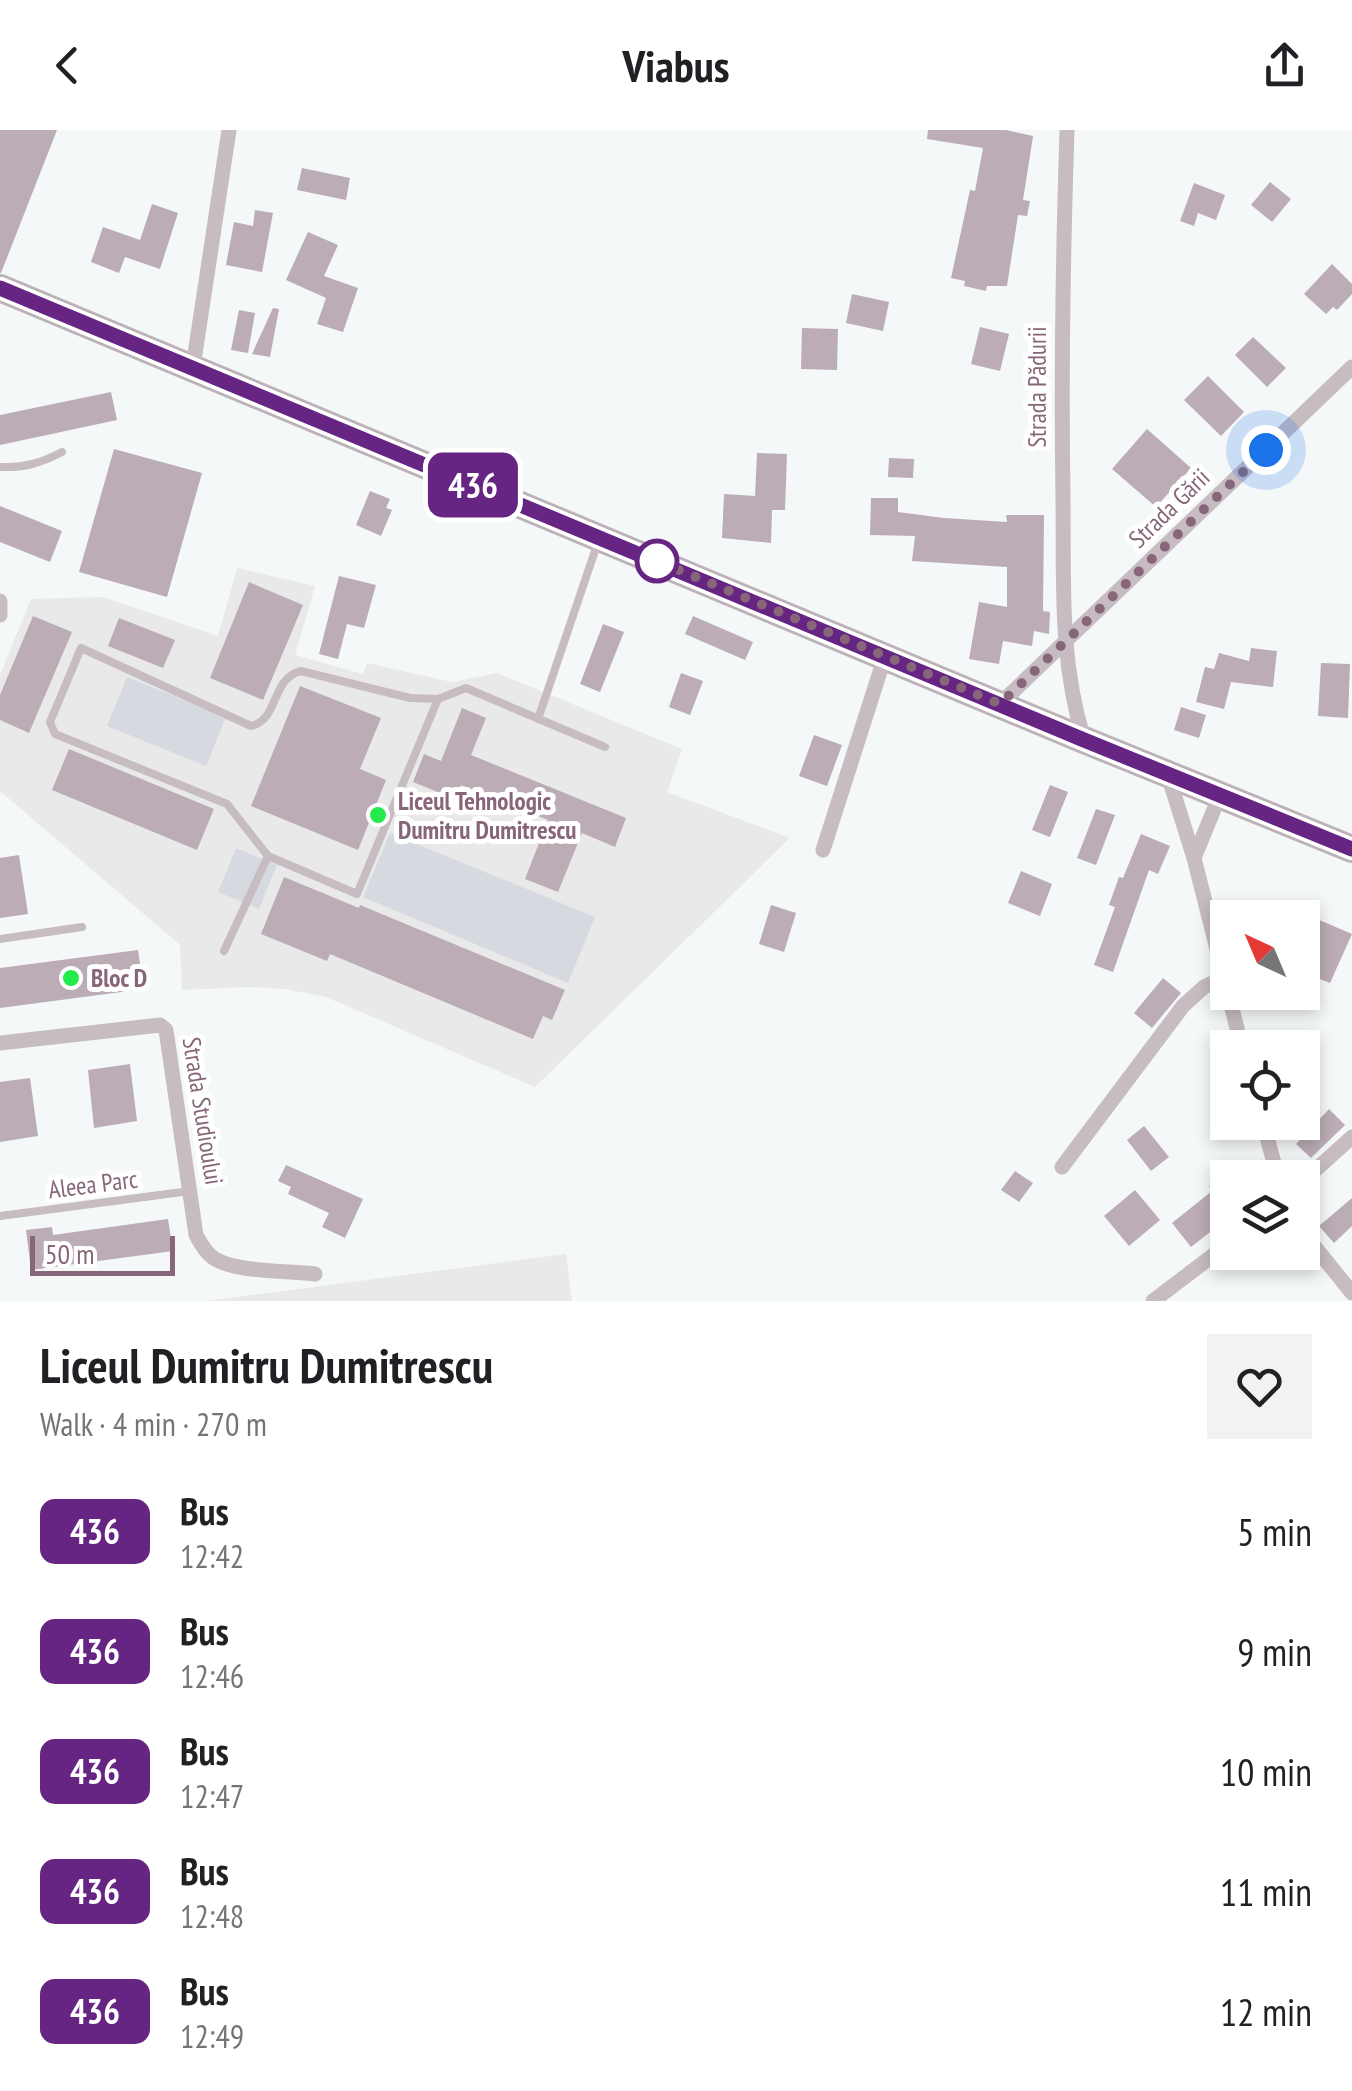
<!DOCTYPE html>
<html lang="en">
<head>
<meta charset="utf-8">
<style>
  body { margin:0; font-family:"PT Sans Narrow",sans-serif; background:#f2f2f2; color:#202124; height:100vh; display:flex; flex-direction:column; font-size:38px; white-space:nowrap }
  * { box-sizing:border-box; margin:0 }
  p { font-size:32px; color:#757577 }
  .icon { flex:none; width:55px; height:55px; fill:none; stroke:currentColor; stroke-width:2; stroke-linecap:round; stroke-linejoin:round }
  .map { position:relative; height:1171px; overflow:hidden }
  .side { display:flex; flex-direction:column; background:#fff; flex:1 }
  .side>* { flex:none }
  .badge { padding:0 20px; border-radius:15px; font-size:35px; line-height:65px }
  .needle { width:65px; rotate:316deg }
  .tools { position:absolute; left:1210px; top:770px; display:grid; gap:20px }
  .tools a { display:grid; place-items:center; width:110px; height:110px; border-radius:0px; background:#fff; box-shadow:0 5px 15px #0003; font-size:50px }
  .scale { position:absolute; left:30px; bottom:25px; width:145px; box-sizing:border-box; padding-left:10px; border:5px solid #886679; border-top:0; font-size:28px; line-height:35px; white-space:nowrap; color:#886679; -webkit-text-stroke:8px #fff; paint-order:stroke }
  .you { position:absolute; width:50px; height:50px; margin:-25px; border:8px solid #fff; border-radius:50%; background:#1a73e8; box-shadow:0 0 0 15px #1a73e833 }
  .map>.badge { position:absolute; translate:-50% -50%; box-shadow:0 0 0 5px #fff }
  .round { display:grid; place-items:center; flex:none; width:105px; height:105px; border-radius:0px; background:#f2f2f2 }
  .overview { display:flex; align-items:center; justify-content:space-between; height:170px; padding:0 40px }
  h1 { font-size:48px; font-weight:600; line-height:75px }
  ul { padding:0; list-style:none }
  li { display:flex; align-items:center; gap:30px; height:120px; padding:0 40px }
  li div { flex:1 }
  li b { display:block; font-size:38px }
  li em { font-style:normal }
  li .badge { min-width:110px; font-weight:700; text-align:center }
  header { display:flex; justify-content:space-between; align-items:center; height:130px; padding:0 40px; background:#fff; font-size:45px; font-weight:600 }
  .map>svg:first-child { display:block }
  .built { fill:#e9e9ea }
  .green { fill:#d6dae0 }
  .building { fill:#bbacb5 }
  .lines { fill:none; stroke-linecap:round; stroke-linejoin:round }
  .primary-casing { stroke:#bcb2b8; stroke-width:28 }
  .service { stroke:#c6bcc2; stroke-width:8 }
  .minor { stroke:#c6bcc2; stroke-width:15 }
  .primary { stroke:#fff; stroke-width:22 }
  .line-casing { stroke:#fff; stroke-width:22 }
  .line { stroke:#662483; stroke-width:15 }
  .walk { stroke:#886679; stroke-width:10; stroke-dasharray:0 18 }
  .stop-dot { fill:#fff; stroke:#662483; stroke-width:5 }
  .poi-dot { fill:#24ea4d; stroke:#fff; stroke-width:4 }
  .labels { text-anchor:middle; stroke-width:10; stroke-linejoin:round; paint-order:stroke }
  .street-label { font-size:25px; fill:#886679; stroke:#fff }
  .poi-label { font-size:25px; font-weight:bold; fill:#886679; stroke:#fff; text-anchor:start }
</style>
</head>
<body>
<header><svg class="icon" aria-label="back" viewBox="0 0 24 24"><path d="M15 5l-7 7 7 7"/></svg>Viabus<svg class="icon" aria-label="share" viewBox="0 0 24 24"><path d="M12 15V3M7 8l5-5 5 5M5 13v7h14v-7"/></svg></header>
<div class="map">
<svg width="1352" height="1171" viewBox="0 0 1352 1171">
  <rect width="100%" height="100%" fill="#f5f8f8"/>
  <g class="built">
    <path d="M237 438 315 456 295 525 363 544 367 533 452 552 497 543 682 619 667 662 790 708 535 957 326 867 284 859 250 857 182 860 180 815 0 661V545L31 469 103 467 218 506Z"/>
    <path d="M566 1124 572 1171H207Z"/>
  </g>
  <g class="green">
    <path d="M127 547 226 587 206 636 107 596Z"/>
    <path d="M390 703 595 787 568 853 363 767Z"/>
    <path d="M236 718 277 735 259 779 218 762Z"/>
  </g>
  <g class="building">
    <path d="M0 0H57L1 143H0Z"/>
    <path d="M928 0H1006L1033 6 1023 70 1030 71 1027 86 1018 85 1007 156H987L986 161 964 156 965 151 951 148 970 60 975 61 983 18 927 9Z"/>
    <path d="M302 38 350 48 346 70 297 60Z"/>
    <path d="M1270 52 1291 69 1272 92 1251 75Z"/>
    <path d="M1194 53 1225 65 1216 90 1198 83 1194 96 1180 91Z"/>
    <path d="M152 74 178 83 160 139 125 127 119 143 91 132 103 97 140 110Z"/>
    <path d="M255 80 273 83 262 142 226 135 234 92 253 96Z"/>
    <path d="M308 102 338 115 324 146 358 158 343 202 317 194 326 168 286 150Z"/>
    <path d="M1332 134 1352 154V164L1337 180 1333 177 1326 184 1304 164Z"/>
    <path d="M852 164 889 172 883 201 846 193Z"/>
    <path d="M273 178 279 179 270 227 252 224Z"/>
    <path d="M239 180 255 183 248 223 231 220Z"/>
    <path d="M980 197 1009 204 1000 241 971 234Z"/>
    <path d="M802 198 838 199 837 240 801 239Z"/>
    <path d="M1253 207 1286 238 1267 257 1235 225Z"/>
    <path d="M1208 246 1244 282 1221 306 1184 270Z"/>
    <path d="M111 262 117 290 0 315V285Z"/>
    <path d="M1147 299 1191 338 1156 377 1112 339Z"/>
    <path d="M114 319 202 343 167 467 79 442Z"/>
    <path d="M757 323 787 324 785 380H772L771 413 722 408 724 364 755 366Z"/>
    <path d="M889 328 914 329 913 348 888 347Z"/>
    <path d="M370 361 390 369 386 378 392 380 381 406 356 395Z"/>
    <path d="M871 368H898V382L944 388 1007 392 1006 385H1044L1043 481 1050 482 1049 504 1034 501 1032 516 1003 511 999 534 969 529 979 472 1007 477V437L912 431 915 406 870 405Z"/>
    <path d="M0 376 62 401 50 432 0 412Z"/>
    <path d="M339 446 376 455 364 498 347 494 338 529 319 524Z"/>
    <path d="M249 452 303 475 263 570 210 548Z"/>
    <path d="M33 486 72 502 29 603 0 590V565Z"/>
    <path d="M693 486 753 512 745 530 685 504Z"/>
    <path d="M119 488 175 510 163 538 108 516Z"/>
    <path d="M603 494 624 502 600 562 580 554Z"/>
    <path d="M1251 518 1277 521 1273 557 1231 552 1224 579 1196 572 1205 537 1214 539 1219 523 1249 531Z"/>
    <path d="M1321 533 1350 534 1348 588 1318 586Z"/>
    <path d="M681 543 703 551 690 585 669 577Z"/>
    <path d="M300 556 381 588 360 639 386 650 358 720 251 676Z"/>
    <path d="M1181 577 1206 585 1199 608 1174 600Z"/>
    <path d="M462 578 486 588 471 625 626 688 615 717 582 703 558 762 525 749 548 690 461 655 455 669 413 652 424 624 441 631Z"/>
    <path d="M814 605 842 615 827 656 799 646Z"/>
    <path d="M69 619 214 679 197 720 52 660Z"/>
    <path d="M1050 655 1068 662 1050 707 1032 700Z"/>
    <path d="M1096 679 1115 685 1096 735 1077 728Z"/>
    <path d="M1141 704 1170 716 1158 744 1149 740 1113 842 1094 835 1115 777 1109 775 1119 747 1123 748Z"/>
    <path d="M19 725 28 784 0 788V728Z"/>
    <path d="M1021 741 1052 754 1040 786 1008 773Z"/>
    <path d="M284 747 359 778 360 775 565 860 552 890 543 886 533 909 330 824 327 831 261 804Z"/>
    <path d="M1273 770 1352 804 1330 853 1302 842V788H1265Z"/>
    <path d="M771 775 796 783 784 822 759 814Z"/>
    <path d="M138 820 144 859 0 878V838Z"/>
    <path d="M1163 848 1181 863 1152 898 1134 883Z"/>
    <path d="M130 934 137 991 94 998 88 940Z"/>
    <path d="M30 948 38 1006 0 1012V952Z"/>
    <path d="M1329 979 1345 995 1311 1028 1296 1014Z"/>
    <path d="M1144 996 1169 1027 1151 1041 1127 1010Z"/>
    <path d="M286 1035 363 1069 345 1108 322 1097 329 1083 288 1064 291 1057 278 1051Z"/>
    <path d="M1015 1041 1033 1053 1019 1072 1001 1060Z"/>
    <path d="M1228 1042V1088L1191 1117 1172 1093 1212 1061 1209 1056Z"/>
    <path d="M1135 1060 1160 1090 1129 1116 1104 1086Z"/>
    <path d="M1352 1068V1096L1334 1113 1319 1096Z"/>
    <path d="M168 1089 173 1121 31 1140 26 1100 52 1097 53 1105Z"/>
  </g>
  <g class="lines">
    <g class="primary-casing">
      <path id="primary" d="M0 158 1084 610 1352 719"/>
    </g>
    <g class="service">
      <path d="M0 337C24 338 41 333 62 322"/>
      <path d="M438 569 357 764 268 726 227 674 55 604 50 592 81 518 251 596C279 590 271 548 301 541L410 568 438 569 466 558 605 617"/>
      <path d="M538 589 599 409"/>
      <path d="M0 809 82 797"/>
      <path d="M224 821 268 726"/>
      <path d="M0 1086 190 1061"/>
    </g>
    <g class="minor">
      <path d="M1067 0C1063 123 1061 245 1063 368 1064 452 1059 529 1084 610"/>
      <path d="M193 237 229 0"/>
      <path d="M0 471V485"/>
      <path d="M1000 574 1352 237"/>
      <path d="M1168 645 1194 728 1242 918"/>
      <path d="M823 720 885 526"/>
      <path d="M1194 728 1220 665"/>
      <path d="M0 913 160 895 166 900 196 1105C201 1114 207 1125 217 1130 238 1142 290 1141 315 1144"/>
      <path d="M1263 992 1278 1048"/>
      <path d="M1062 1037 1183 876 1204 857 1223 848"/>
      <path d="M1302 1052 1352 1007"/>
      <path d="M1302 1101 1352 1163"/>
      <path d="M1153 1171 1228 1114"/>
    </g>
    <use href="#primary" class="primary"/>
  </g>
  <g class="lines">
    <g class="line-casing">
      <path id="line" d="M0 158 1084 610 1352 719"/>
    </g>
    <use href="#line" class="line"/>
    <path class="walk" d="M657 431 643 425 1000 574 1266 320"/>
  </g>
  <circle class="stop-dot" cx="657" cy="431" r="20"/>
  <g class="poi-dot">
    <circle cx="378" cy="685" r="10"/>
    <circle cx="71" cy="848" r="10"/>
  </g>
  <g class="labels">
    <g class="street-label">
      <text transform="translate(1037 257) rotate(-90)" y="9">Strada Pădurii</text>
      <text transform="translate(1169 378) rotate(-44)" y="9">Strada Gării</text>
      <text transform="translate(203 981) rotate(81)" y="9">Strada Studioului</text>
      <text transform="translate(93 1054) rotate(-7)" y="9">Aleea Parc</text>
    </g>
    <g class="poi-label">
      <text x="398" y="680">Liceul Tehnologic<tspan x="398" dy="29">Dumitru Dumitrescu</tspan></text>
      <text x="91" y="857">Bloc D</text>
    </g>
  </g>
</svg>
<div class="tools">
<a><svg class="needle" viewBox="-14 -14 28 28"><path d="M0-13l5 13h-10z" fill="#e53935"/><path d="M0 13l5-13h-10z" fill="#757577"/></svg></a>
<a><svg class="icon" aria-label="locate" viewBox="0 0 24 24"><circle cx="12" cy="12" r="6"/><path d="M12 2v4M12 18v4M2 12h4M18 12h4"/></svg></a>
<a><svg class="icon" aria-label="layers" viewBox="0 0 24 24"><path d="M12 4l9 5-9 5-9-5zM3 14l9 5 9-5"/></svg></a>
</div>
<div class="scale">50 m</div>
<div class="you" style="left:1266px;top:320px"></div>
<b class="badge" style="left:473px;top:355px;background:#662483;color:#fff">436</b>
</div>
<section class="side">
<div class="overview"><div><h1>Liceul Dumitru Dumitrescu</h1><p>Walk · 4 min · 270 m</p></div><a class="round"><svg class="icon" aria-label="heart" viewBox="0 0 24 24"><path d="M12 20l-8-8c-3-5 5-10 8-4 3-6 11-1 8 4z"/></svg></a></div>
<ul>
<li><span class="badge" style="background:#662483;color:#fff">436</span><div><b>Bus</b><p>12:42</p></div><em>5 min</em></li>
<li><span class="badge" style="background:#662483;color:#fff">436</span><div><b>Bus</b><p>12:46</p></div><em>9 min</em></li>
<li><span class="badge" style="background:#662483;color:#fff">436</span><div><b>Bus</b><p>12:47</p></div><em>10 min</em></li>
<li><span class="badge" style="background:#662483;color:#fff">436</span><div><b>Bus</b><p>12:48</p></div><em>11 min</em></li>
<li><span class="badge" style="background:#662483;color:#fff">436</span><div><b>Bus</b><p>12:49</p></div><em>12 min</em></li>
</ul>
</section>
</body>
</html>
